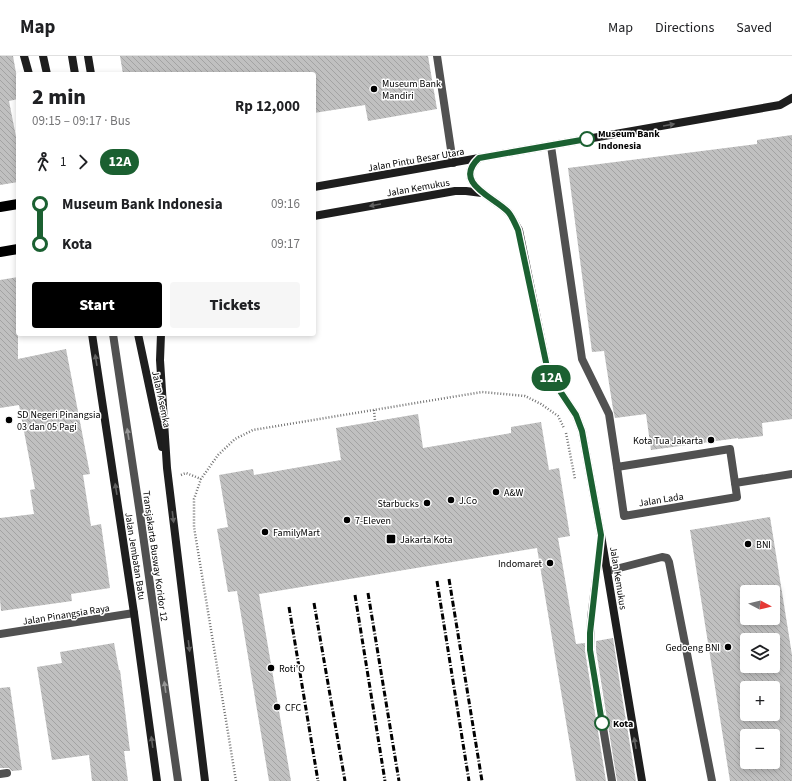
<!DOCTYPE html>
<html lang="en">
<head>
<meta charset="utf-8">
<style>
  body { margin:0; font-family:"Source Sans 3",sans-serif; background:#f6f6f6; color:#202124; height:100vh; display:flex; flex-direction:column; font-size:15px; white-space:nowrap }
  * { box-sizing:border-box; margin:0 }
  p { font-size:13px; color:#757577 }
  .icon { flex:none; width:22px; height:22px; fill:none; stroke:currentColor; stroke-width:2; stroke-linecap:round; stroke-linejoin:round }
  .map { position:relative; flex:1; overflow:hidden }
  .sheet { position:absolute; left:16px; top:16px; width:300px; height:264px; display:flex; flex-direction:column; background:#fff; border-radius:4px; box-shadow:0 2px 6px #0003 }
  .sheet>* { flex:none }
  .badge { padding:0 8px; border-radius:13px; font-size:14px; line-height:26px }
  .needle { width:26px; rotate:97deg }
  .fabs { position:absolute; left:740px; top:529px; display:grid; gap:8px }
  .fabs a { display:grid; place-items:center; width:40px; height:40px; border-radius:4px; background:#fff; box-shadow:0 2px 6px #0003; font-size:20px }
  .map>.badge { position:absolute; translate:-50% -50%; box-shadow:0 0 0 2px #fff }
  .legs { display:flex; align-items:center; gap:6px; height:44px; padding:0 16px; font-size:13px }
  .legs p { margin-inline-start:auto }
  .overview { display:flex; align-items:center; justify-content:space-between; height:68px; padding:0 16px }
  h1 { font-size:22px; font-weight:800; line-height:30px }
  .primary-button { display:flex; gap:8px; margin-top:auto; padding:8px 16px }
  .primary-button a { flex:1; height:46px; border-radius:4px; background:#000; color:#fff; font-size:16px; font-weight:800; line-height:46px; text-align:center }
  .primary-button a+a { background:#f6f6f6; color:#202124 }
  ul { padding:0 16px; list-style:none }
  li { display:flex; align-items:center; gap:14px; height:40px; font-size:15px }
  li i { display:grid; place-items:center; width:6px; height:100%; margin:0 5px; background:currentColor }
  li i::after { content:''; width:10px; height:10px; margin:-5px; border:3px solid; border-radius:50%; background:#fff }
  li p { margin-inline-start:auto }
  li:first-child i { background:linear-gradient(#0000 50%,currentColor 0) }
  li:last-child i { background:linear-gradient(currentColor 50%,#0000 0) }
  header { display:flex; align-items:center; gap:24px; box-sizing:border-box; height:56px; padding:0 20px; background:#fff; border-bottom:1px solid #e0e0e0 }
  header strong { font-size:19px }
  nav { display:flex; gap:22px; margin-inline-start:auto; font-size:14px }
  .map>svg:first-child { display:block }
  .building { fill:url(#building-back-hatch); fill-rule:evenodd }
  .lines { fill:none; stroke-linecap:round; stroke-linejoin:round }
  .path { stroke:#737373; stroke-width:2.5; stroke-dasharray:1 2; stroke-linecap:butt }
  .lane { stroke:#515151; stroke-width:8 }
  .street { stroke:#515151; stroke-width:8 }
  .secondary { stroke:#1e1e1e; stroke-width:8 }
  .primary { stroke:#000; stroke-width:10 }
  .rail { stroke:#000; stroke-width:3; stroke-dasharray:6 2 1 2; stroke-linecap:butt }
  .oneway { fill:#626262 }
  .oneway2 { fill:#979797 }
  .line-1-casing { stroke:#fff; stroke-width:9 }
  .line-1 { stroke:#1b6031; stroke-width:6 }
  .poi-dot { fill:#000; stroke:#fff; stroke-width:1.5 }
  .stop-1-dot { fill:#fff; stroke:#1b6031; stroke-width:2 }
  .labels { text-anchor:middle; stroke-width:3; stroke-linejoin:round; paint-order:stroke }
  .poi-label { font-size:10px; fill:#000; stroke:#fff; text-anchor:start }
  .stop-label { font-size:10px; font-weight:bold; fill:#000; stroke:#fff; text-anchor:start }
  .street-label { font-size:10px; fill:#000; stroke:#fff }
</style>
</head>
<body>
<header>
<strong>Map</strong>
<nav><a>Map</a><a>Directions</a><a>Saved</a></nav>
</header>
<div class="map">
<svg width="792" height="725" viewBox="0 0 792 725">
  <defs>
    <pattern id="building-back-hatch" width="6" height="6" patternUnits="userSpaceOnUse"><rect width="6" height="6" fill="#c0c0c0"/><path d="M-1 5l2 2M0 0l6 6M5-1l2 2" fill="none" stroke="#a3a3a3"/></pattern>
  </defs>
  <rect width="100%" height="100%" fill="#fff"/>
  <g class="building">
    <path d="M0 0H13L18 28V43L9 45 18 91V126L0 129Z"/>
    <path d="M120 0H428L437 53 368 65 365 49 314 57V18H123Z"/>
    <path d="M792 79V363L762 367 763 380 738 383V382L651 394 646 358 615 362 613 353 604 295 592 296 568 112 757 88V84Z"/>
    <path d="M18 221V303L66 293 90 418 83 419 91 470 101 468 110 532 71 538 72 545 1 555 0 543V462L34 458 30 434 35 433 19 349 0 352V224Z"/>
    <path d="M418 358 423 392 511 377V371L541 366 549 414 559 412 570 480 558 482 576 588 585 587V595L606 725H576L537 492 259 538 291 725H269L237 535 228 536 217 473 228 471 219 419 253 413 254 419 341 404 336 372Z"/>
    <path d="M770 461 792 599V725H730L690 474ZM747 536H773V562H747ZM747 584H773V610H747ZM747 632H773V658H747ZM747 680H773V706H747Z"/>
    <path d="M613 582 619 622 636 725H617L596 594V585Z"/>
    <path d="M114 587 119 614H120L130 695H124L128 725H92L89 699 52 704 37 611 62 607 60 596Z"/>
    <path d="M10 631 22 714 12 715 9 712H0V632Z"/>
  </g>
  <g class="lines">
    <g class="path">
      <path d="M374 354 375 365"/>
      <path d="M566 377 575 423"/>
      <path d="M181 419 186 417 201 423"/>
      <path d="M236 725 194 471V443L201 423 218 399 235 383 253 374 482 336 525 340 541 348 558 360 564 372"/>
    </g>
    <g class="lane">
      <path d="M437 0 453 107"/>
      <path d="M113 278 140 458 178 725"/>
      <path d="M601 484 591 562 590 594 612 725"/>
      <path d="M608 515 662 501 667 502 669 506 712 725"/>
      <path d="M0 718 7 717"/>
    </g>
    <g class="street">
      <path d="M551 90 582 303 609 358 617 411 730 393 735 427"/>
      <path d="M617 411 624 460 737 441 735 427 792 418"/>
      <path d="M0 578 134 557"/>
    </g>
    <g class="secondary">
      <path d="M24 0 29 18"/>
      <path d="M43 0 47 18"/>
      <path d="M72 0 75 18"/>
      <path d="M88 0 91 18"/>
      <path d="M479 102C451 128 497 142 509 157 513 162 515 168 519 174L547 311 552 323 576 359 582 375 601 479 642 725"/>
      <path d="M314 131 780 49 792 42"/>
      <path d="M314 160 455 135H466L482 137"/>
      <path d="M92 278 134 557 157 725"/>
      <path d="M138 278 162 391"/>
      <path d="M161 278 160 304 167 412 205 725"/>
    </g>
    <g class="primary">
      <path d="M0 151 18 148"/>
      <path d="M0 196 18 193"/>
    </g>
    <g class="rail">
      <path d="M449 523 482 725"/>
      <path d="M437 525 469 725"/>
      <path d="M368 537 399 725"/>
      <path d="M355 539 385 725"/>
      <path d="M314 547 345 725"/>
      <path d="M289 551 318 725"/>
    </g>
  </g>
  <defs><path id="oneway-solid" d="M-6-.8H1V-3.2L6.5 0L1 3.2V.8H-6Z"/></defs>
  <g class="oneway">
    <use href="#oneway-solid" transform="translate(669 69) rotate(-10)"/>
    <use href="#oneway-solid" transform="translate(375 149) rotate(170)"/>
    <use href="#oneway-solid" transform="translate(96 304) rotate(-99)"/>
    <use href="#oneway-solid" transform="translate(116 433) rotate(-99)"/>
    <use href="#oneway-solid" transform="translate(173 461) rotate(83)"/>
    <use href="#oneway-solid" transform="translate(189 590) rotate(83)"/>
    <use href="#oneway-solid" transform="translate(152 686) rotate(-98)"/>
    <use href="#oneway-solid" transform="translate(635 687) rotate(-100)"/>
  </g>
  <g class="oneway2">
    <use href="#oneway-solid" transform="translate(128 378) rotate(-99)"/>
    <use href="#oneway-solid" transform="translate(165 631) rotate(-98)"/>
  </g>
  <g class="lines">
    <g class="line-1-casing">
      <path id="line-1" d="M587 83 479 102C451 128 497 142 509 157 513 162 515 168 518 174L547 311 552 323 576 359 582 375 601 479 590 577V594L602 667"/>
    </g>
    <use href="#line-1" class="line-1"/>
  </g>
  <g class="poi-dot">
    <circle cx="374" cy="33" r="4"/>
    <circle cx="9" cy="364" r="4"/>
    <circle cx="711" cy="384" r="4"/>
    <circle cx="496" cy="436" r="4"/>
    <circle cx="451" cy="444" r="4"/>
    <circle cx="427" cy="447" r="4"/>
    <circle cx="347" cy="464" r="4"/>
    <circle cx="265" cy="476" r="4"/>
    <rect x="386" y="478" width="10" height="10" rx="2"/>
    <circle cx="748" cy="488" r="4"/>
    <circle cx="550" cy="507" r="4"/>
    <circle cx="728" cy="591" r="4"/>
    <circle cx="271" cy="612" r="4"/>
    <circle cx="277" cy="651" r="4"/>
  </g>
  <g class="stop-1-dot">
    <circle cx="587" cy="83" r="7"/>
    <circle cx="602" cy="667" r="7"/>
  </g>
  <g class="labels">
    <g class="poi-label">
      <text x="382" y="31">Museum Bank<tspan x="382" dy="12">Mandiri</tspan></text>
      <text x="17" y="362">SD Negeri Pinangsia<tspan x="17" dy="12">03 dan 05 Pagi</tspan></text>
      <text x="703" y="388" text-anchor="end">Kota Tua Jakarta</text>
      <text x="504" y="440">A&amp;W</text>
      <text x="459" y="448">J.Co</text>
      <text x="419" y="451" text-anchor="end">Starbucks</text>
      <text x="355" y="468">7-Eleven</text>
      <text x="273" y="480">FamilyMart</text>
      <text x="400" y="487">Jakarta Kota</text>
      <text x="756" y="492">BNI</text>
      <text x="542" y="511" text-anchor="end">Indomaret</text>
      <text x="720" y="595" text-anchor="end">Gedoeng BNI</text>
      <text x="279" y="616">Roti'O</text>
      <text x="285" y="655">CFC</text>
    </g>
    <g class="stop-label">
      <text x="598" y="81">Museum Bank<tspan x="598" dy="12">Indonesia</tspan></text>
      <text x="613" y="671">Kota</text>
    </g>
    <g class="street-label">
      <text transform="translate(416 103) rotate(-10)" y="4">Jalan Pintu Besar Utara</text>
      <text transform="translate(418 131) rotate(-10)" y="4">Jalan Kemukus</text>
      <text transform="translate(162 343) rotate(78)" y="4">Jalan Asemka</text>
      <text transform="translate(661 443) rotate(-9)" y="4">Jalan Lada</text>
      <text transform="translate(136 500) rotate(81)" y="4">Jalan Jembatan Batu</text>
      <text transform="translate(156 500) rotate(82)" y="4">Transjakarta Busway Koridor 12</text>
      <text transform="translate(619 522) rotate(81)" y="4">Jalan Kemukus</text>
      <text transform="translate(66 558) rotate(-9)" y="4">Jalan Pinangsia Raya</text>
    </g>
  </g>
</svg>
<div class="fabs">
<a><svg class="needle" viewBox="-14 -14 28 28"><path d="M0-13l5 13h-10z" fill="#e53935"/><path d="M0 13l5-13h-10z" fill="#757577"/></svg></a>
<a><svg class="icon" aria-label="layers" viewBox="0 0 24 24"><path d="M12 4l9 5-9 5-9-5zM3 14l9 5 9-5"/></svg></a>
<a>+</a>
<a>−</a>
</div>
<b class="badge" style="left:551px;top:322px;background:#1b6031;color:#fff">12A</b>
<section class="sheet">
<div class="overview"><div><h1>2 min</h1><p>09:15 – 09:17 · Bus</p></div><b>Rp 12,000</b></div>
<div class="legs"><svg class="icon" aria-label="walk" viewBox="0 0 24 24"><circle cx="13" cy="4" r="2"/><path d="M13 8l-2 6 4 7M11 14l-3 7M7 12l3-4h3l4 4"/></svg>1<svg class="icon" aria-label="forward" viewBox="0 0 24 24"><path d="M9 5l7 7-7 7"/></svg><b class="badge" style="background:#1b6031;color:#fff">12A</b></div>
<ul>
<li><i style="color:#1b6031"></i><b>Museum Bank Indonesia</b><p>09:16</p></li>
<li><i style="color:#1b6031"></i><b>Kota</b><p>09:17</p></li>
</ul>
<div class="primary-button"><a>Start</a><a>Tickets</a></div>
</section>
</div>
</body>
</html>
